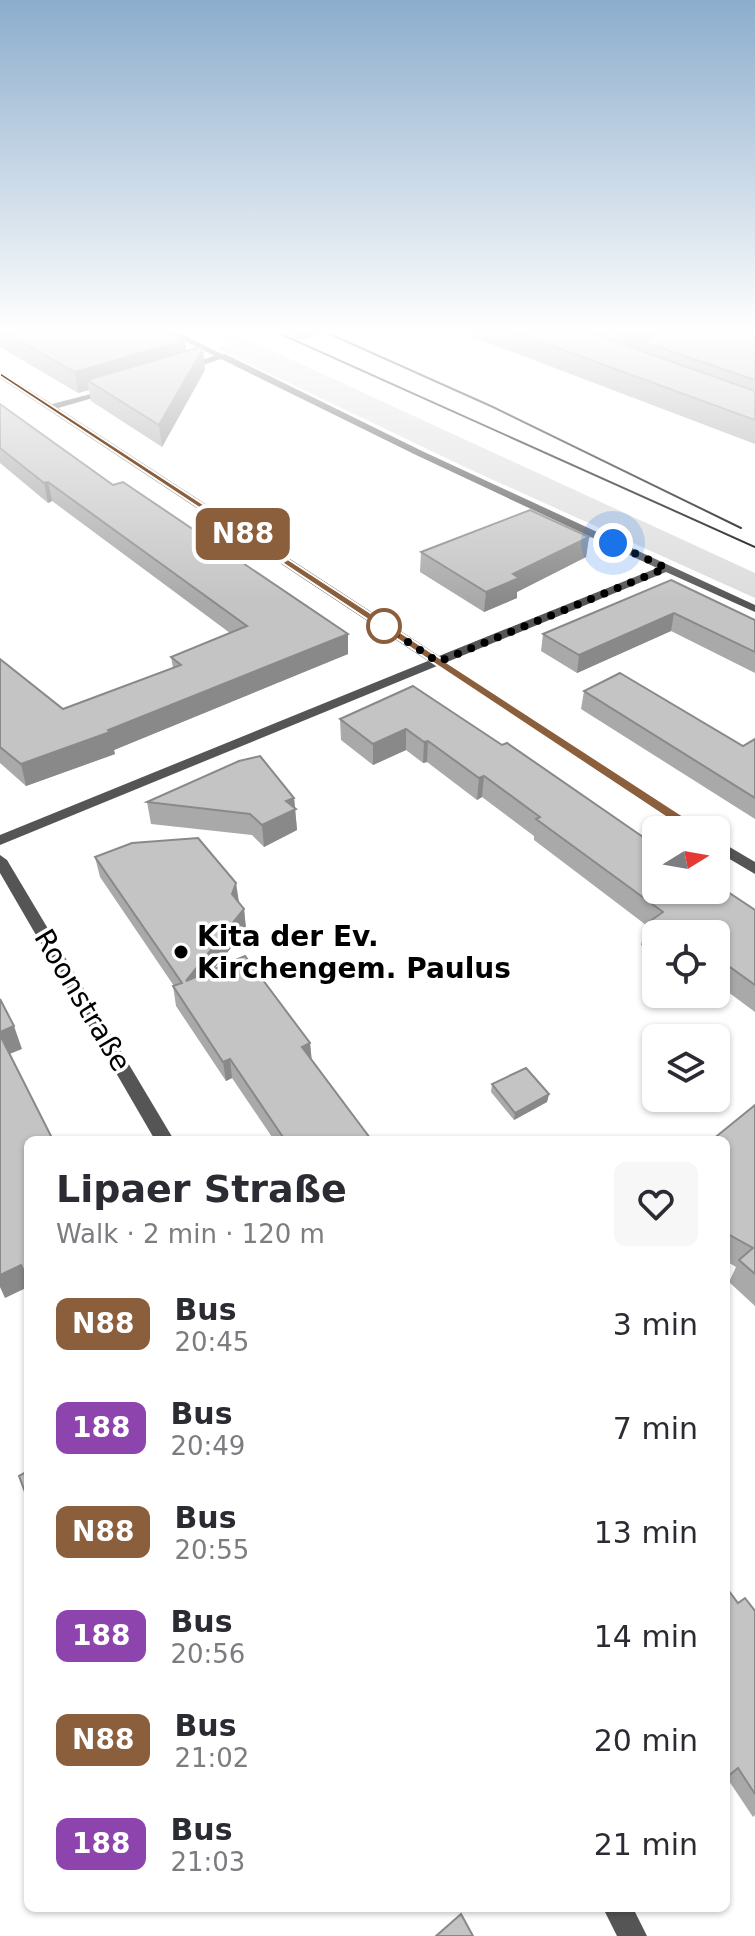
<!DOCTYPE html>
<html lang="en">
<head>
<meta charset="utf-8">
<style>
  body { margin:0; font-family:"DejaVu Sans",sans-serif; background:#f7f7f7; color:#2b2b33; height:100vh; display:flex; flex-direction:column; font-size:30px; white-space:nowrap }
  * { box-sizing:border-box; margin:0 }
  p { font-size:26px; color:#7c7c81 }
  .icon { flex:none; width:44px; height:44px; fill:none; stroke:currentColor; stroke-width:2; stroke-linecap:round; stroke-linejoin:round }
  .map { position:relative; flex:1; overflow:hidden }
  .sheet { position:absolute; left:24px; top:1136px; width:706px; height:776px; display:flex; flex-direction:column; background:#fff; border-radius:12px; box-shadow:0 2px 6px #0004 }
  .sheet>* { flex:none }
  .badge { padding:0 16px; border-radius:12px; font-size:28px; line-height:52px }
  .needle { width:52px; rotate:79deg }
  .buttons { position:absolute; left:642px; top:816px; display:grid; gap:16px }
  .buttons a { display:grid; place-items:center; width:88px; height:88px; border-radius:12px; background:#fff; box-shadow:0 2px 6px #0004; font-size:40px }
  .you { position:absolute; width:40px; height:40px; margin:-20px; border:6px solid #fff; border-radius:50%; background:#1a73e8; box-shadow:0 0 0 12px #1a73e833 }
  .map>.badge { position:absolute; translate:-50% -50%; box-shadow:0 0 0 4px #fff }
  .round { display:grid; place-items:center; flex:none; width:84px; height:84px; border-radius:12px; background:#f7f7f7 }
  .overview { display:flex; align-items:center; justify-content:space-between; height:136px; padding:0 32px }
  h1 { font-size:38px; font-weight:600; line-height:60px }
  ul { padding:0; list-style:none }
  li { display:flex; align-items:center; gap:24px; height:104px; padding:0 32px }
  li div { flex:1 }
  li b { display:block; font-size:30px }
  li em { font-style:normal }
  li .badge { min-width:88px; font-weight:700; text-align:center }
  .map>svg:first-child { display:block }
  .green { fill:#dcdcdc }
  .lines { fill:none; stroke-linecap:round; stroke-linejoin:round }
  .lane { fill:#555; fill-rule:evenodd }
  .street { fill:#555; fill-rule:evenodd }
  .tram { stroke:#000; stroke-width:2 }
  .wall { fill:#a9a9a9 }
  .shaded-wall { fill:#898989 }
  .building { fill:#c4c4c4; stroke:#898989; stroke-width:2 }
  .line { fill:#8b5e3c; stroke:#fff; stroke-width:2 }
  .walk { stroke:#000; stroke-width:8; stroke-dasharray:0 14.4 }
  .stop-dot { fill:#fff; stroke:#8b5e3c; stroke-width:4 }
  .poi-dot { fill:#000; stroke:#fff; stroke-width:3 }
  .labels { text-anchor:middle; stroke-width:7; stroke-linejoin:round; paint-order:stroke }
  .poi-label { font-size:28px; font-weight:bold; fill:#000; stroke:#fff; text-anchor:start }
  .street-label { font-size:28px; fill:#000; stroke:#fff }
</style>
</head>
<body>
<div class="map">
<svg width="755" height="1936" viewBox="0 0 755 1936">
  <rect width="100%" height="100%" fill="#fff"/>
  <path class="green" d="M207 331H229L755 573V598L469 469 216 348 233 342Z"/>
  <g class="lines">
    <path class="lane" d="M165 331H175L226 356 219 358Z"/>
    <g class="street">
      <path d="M219 354H225L422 451 755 605V612L666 572 447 662 702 830H685L437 666 0 845V835L428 661 0 378V371L52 404 114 388V392L58 408 439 656 657 568 416 455 221 359 187 370 183 367Z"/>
      <path d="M716 839 755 862V874L716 851Z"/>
      <path d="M0 855 7 860 174 1140H155L0 873Z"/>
      <path d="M603 1908H633L647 1936H617Z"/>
    </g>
    <g class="tram">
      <path d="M274 331 755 547"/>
      <path d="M323 331 493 407 741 528"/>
    </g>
  </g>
  <g class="wall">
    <path d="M0 331H167L186 351 203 349 205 370 162 447 91 401 89 390 78 393 0 347Z"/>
    <path d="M279 331H328L299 340Z"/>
    <path d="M457 331H755V444Z"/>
    <path d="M0 404 113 485 348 634V654L114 750 115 754 26 786 0 763V659L63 709 173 668 171 657 230 633 52 501 48 503 0 463Z"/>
    <path d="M589 537 586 557 517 592V598L484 612 420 572 421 552Z"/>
    <path d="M671 580 755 620V673L671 631 577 673 541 651 543 634Z"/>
    <path d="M413 686 656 890 755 910V1012L716 983V934H656V956L641 945 646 925 534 840V836L482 797 477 800 427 762 423 763 406 750 373 765 341 740 340 719Z"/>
    <path d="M584 691 743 746 755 739V819L581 709Z"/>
    <path d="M294 798 297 830 264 847 252 835 151 824 147 802Z"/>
    <path d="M95 857 239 903 244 909 246 929 214 969 310 1043 311 1060 370 1140H274L232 1078 226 1081 176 1006 173 986H174L100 877Z"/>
    <path d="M492 1084 549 1094 547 1102 514 1120 491 1092Z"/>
    <path d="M755 1105V1306L729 1282 736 1267 726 1261V1140Z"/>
    <path d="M738 1603 755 1611V1815L753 1817 727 1778Z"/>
  </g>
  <g class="shaded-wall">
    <path d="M299 331H328L299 340Z"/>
    <path d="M635 331H683L641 341 640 348 623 355 626 335Z"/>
    <path d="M185 340 187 360 87 380 89 390 78 393 75 372Z"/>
    <path d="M203 349 205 370 162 447 159 425Z"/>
    <path d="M48 482 52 501 48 503 44 483Z"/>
    <path d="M589 537 586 557 517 592V598L484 612 486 592 513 574Z"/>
    <path d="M674 613 671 631 577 673 579 655Z"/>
    <path d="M348 634V654L114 750 115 754 26 786 21 764Z"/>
    <path d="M406 729V750L373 765V744Z"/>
    <path d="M428 741 427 762 423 763 424 742Z"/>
    <path d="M484 776 482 797 477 800 479 778Z"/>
    <path d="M294 798 297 830 264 847 262 825 286 801Z"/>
    <path d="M236 883 239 902 232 894Z"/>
    <path d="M244 909 246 929 189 1000 186 981Z"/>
    <path d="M14 1026 22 1049 7 1055 0 1036V1032Z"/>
    <path d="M310 1043 312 1062 302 1047Z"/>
    <path d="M230 1059 232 1078 226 1081 223 1062Z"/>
    <path d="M549 1094 547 1102 514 1120 515 1113Z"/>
    <path d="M21 1265 28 1280V1287L5 1298 0 1287V1275Z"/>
  </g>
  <g class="building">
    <path d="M2 331H167L185 340 75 372Z"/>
    <path d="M511 331H585L755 391V420Z"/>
    <path d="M615 331H635L626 335Z"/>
    <path d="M664 331H755V380L641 341Z"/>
    <path d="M200 347 203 349 159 425 87 380Z"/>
    <path d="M0 404 113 485 123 482 348 634 108 730 110 732 21 764 0 747V659L63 709 181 665 171 657 247 626 48 482 44 483 0 448Z"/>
    <path d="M530 510 589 537 513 574 519 578 486 592 421 552Z"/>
    <path d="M671 580 755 620V652L674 613 579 655 543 634Z"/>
    <path d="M620 673 743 746 755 739V798L584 691Z"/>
    <path d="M413 686 502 745 507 743 656 846V890H716V884L755 910V985L716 957V934H685L683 933 681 934H660L646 924 663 912 536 819 540 817 484 776 479 778 428 741 424 742 406 729 373 744 340 719Z"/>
    <path d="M260 756 294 798 286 801 296 809 262 825 250 814 147 802 239 761Z"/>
    <path d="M198 838 236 883 232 894 244 909 186 981 245 956 310 1043 302 1047 370 1138 367 1140H285L230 1059 223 1062 173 986 182 983 95 857 132 843Z"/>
    <path d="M0 999 14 1026 0 1032Z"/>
    <path d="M0 1035 53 1140H28V1280L21 1265 0 1275Z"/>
    <path d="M526 1068 549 1094 515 1113 492 1084Z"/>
    <path d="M755 1105V1274L739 1260 753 1248 726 1233V1140H712Z"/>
    <path d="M28 1471V1500L19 1476Z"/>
    <path d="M726 1587 738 1603 745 1598 755 1611V1794L738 1768 726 1778Z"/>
    <path d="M461 1914 473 1936H436Z"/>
  </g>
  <linearGradient id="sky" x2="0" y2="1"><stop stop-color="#8cadcc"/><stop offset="0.55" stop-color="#fff"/><stop offset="1" stop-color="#fff" stop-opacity="0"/></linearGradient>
  <rect width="755" height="602" fill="url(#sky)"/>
  <path class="line" d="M0 372 700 827V833H690L0 376Z"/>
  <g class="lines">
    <path class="walk" d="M384 626 438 662 666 568 613 543"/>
  </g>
  <circle class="stop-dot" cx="384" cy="626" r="16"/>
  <circle class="poi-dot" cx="181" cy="952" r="8"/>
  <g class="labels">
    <g class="poi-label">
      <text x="197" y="946">Kita der Ev.<tspan x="197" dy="32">Kirchengem. Paulus</tspan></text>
    </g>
    <g class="street-label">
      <text transform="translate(83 1000) rotate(59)" y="10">Roonstraße</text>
    </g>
  </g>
</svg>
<div class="buttons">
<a><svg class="needle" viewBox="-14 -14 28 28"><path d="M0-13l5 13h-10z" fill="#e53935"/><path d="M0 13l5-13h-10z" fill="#7c7c81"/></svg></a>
<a><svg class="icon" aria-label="locate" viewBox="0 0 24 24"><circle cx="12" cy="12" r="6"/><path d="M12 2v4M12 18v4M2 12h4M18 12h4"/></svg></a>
<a><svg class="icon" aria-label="layers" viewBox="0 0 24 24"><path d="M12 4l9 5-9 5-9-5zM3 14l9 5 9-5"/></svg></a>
</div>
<div class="you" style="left:613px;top:543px"></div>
<b class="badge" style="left:243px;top:534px;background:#8b5e3c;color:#fff">N88</b>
<section class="sheet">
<div class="overview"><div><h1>Lipaer Straße</h1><p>Walk · 2 min · 120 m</p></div><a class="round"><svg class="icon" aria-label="heart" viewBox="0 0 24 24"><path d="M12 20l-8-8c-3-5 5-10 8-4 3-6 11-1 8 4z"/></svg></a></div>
<ul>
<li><span class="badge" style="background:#8b5e3c;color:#fff">N88</span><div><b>Bus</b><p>20:45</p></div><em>3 min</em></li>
<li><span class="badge" style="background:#8e44ad;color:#fff">188</span><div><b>Bus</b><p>20:49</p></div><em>7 min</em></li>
<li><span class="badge" style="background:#8b5e3c;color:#fff">N88</span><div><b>Bus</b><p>20:55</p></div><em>13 min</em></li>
<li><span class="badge" style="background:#8e44ad;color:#fff">188</span><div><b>Bus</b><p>20:56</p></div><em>14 min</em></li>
<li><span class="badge" style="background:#8b5e3c;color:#fff">N88</span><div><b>Bus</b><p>21:02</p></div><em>20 min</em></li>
<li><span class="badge" style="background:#8e44ad;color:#fff">188</span><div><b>Bus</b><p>21:03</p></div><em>21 min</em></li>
</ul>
</section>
</div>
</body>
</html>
